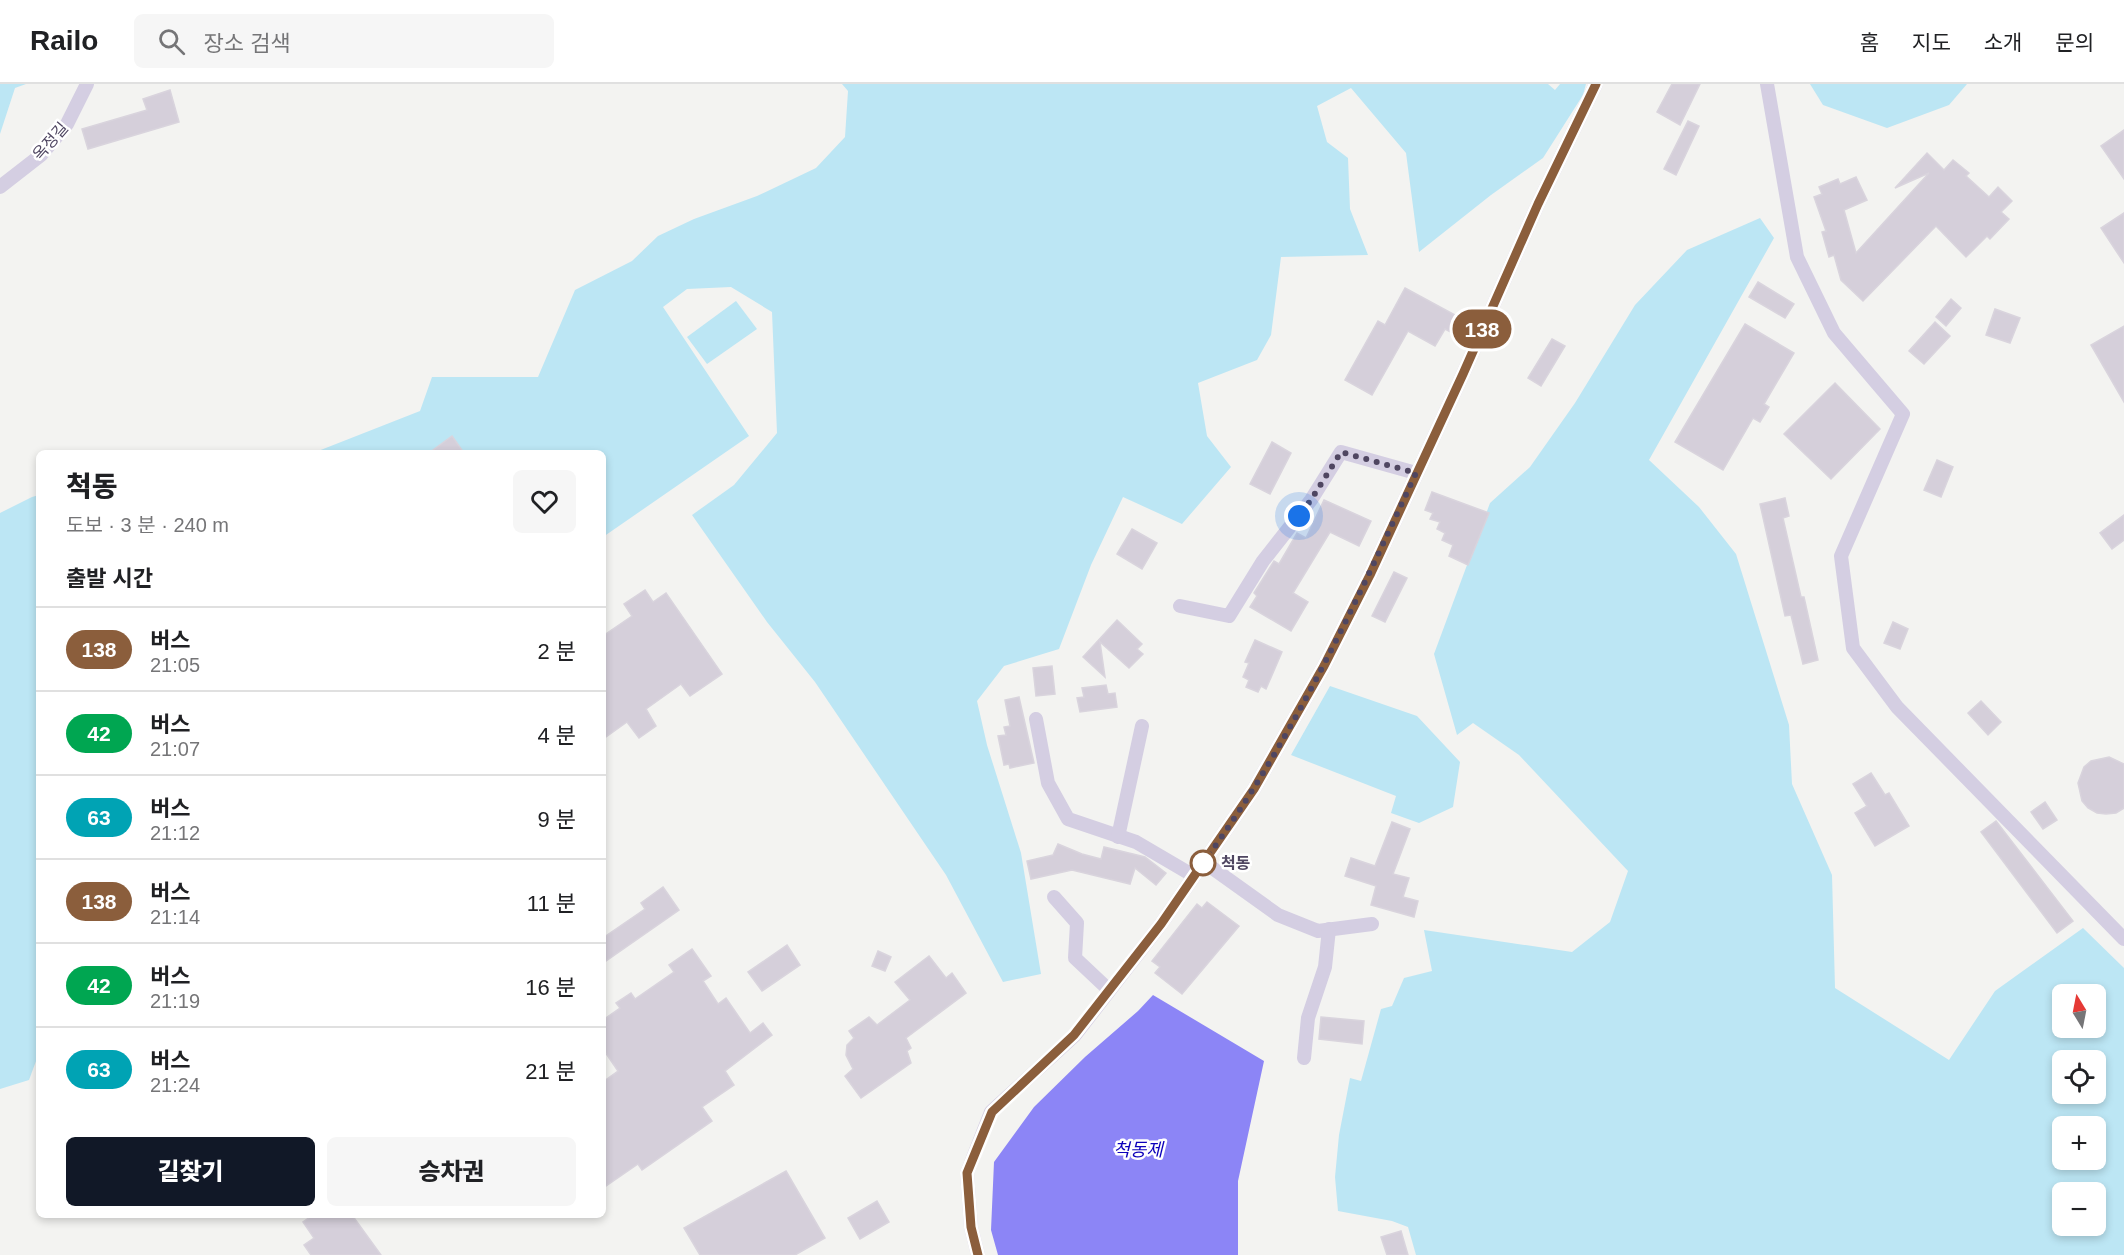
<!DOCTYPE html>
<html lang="ko">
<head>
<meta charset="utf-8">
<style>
  body { margin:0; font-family:Arial,"Noto Sans KR",sans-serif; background:#f6f6f6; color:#202124; height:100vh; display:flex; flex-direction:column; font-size:22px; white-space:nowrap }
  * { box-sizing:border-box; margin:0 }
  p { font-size:20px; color:#757577 }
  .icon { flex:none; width:33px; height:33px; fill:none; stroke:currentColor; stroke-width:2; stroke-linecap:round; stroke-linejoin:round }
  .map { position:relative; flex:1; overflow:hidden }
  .drawer { position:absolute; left:36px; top:366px; width:570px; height:768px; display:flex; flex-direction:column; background:#fff; border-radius:9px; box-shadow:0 3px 9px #0003 }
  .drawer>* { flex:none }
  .badge { padding:0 12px; border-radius:20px; font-size:21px; line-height:39px }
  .needle { width:39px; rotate:350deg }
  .fabs { position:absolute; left:2052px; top:900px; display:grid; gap:12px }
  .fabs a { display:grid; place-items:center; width:54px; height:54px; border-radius:9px; background:#fff; box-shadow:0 3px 9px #0003; font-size:30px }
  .you { position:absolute; width:30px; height:30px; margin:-15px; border:4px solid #fff; border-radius:50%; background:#1a73e8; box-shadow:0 0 0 9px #1a73e833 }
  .map>.badge { position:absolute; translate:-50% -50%; box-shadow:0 0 0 3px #fff }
  h2 { padding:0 30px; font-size:22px; line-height:54px }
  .round { display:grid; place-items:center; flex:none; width:63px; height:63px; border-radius:9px; background:#f6f6f6 }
  .summary { display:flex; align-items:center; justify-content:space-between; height:102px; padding:0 30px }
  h1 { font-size:28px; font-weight:800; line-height:45px }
  .primary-button { display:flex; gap:12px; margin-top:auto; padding:12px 30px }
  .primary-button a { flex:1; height:69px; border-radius:9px; background:#111827; color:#fff; font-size:24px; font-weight:800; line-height:69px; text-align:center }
  .primary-button a+a { background:#f6f6f6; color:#202124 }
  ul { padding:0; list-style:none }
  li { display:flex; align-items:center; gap:18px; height:84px; padding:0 30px; border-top:2px solid #e0e0e0 }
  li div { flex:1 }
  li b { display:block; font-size:22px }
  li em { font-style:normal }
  li .badge { min-width:66px; font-weight:700; text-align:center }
  header { display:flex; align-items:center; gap:36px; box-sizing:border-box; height:84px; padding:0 30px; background:#fff; border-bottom:2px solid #e0e0e0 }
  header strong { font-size:28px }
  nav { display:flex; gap:33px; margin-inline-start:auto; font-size:21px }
  .search { width:420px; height:54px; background:#f6f6f6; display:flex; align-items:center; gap:15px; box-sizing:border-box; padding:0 21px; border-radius:9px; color:#757577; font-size:22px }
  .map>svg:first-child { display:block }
  .green { fill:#bce6f4; fill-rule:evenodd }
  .water { fill:#8c85f6 }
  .building { fill:#d5cfda; stroke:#d9d4dd; stroke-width:1.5 }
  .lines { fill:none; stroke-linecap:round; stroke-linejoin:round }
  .street { stroke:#d4cee2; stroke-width:14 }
  .line-casing { stroke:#fff; stroke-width:14 }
  .line { stroke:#8b5e3c; stroke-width:9 }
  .walk { stroke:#4f4661; stroke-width:6; stroke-dasharray:0 10.8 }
  .stop-dot { fill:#fff; stroke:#8b5e3c; stroke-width:3 }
  .labels { text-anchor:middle; stroke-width:5; stroke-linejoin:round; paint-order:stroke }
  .street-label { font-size:16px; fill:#4f4661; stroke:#fff }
  .stop-label { font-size:16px; font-weight:bold; fill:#4f4661; stroke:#fff; text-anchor:start }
  .water-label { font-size:18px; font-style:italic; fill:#0c00ba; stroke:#fff }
</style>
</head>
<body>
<header>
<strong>Railo</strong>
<div class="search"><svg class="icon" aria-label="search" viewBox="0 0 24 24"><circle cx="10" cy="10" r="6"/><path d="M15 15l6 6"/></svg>장소 검색</div>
<nav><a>홈</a><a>지도</a><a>소개</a><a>문의</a></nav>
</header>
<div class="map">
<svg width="2124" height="1171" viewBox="0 0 2124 1171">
  <rect width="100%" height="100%" fill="#f3f3f1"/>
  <g class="green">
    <path d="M0 0H26L15 4 0 50Z"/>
    <path d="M842 0H1548L1555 6 1560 0H1586L1583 11 1543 74 1491 111 1419 168 1406 69 1351 4 1317 22 1327 58 1348 74 1350 125 1368 171 1281 173 1271 251 1257 276 1198 299 1207 352 1231 383 1182 440 1123 413 1091 481 1059 565 1004 582 977 617 987 661 1021 769 1041 890 1003 898 946 791 815 598 767 538 692 431 734 401 777 349 772 228 731 203 687 205 663 223 749 352 603 453V369H313L420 327 432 293H538L575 206 632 177 658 152 694 135 757 112 816 84 845 53 848 7Z"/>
    <path d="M1810 0H1967L1949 21 1887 44 1823 21Z"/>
    <path d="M1760 134 1774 154 1649 376 1699 423 1736 470 1789 641 1792 700 1832 791 1835 904 1949 976 1995 907 2083 844 2124 884V1171H1416L1408 1143 1392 1137 1338 1127 1335 1093 1339 1051 1350 994 1361 997 1381 925 1392 922 1404 894 1432 887 1424 846 1572 868 1610 838 1628 787 1519 671 1473 639 1457 651 1434 570 1490 419 1530 383 1575 319 1635 221 1687 166ZM2062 910H2096V944H2062ZM2062 976H2096V1010H2062ZM2062 1042H2096V1076H2062ZM2062 1108H2096V1142H2062Z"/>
    <path d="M736 217 757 245 707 280 687 253Z"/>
    <path d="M39 411V969L29 996 0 1005V429L32 413Z"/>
    <path d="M1330 602 1417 632 1460 678 1453 723 1419 739 1391 729 1396 712 1291 671Z"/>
  </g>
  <path class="water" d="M1153 911 1264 977 1238 1097V1171H998L991 1146 994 1078 1034 1023 1085 973 1138 927Z"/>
  <g class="building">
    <path d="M1672 0H1700L1680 41 1657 28Z"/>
    <path d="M170 6 179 38 88 65 82 45 147 26 143 15Z"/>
    <path d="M1688 37 1699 42 1676 91 1664 85Z"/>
    <path d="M2124 46V95L2101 62Z"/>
    <path d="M1927 69 1944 86 1953 76 1969 89 1966 92 1989 113 1998 103 2012 117 2001 128 2009 135 1990 155 1987 152 1966 173 1936 142 1863 217 1841 196 1834 171 1829 173 1822 148 1826 147 1814 113 1822 110 1819 103 1838 95 1840 100 1856 93 1867 116 1844 126 1856 169 1929 89 1895 104Z"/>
    <path d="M2124 129V179L2101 144Z"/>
    <path d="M1758 198 1794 220 1785 234 1749 213Z"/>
    <path d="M1405 204 1468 238 1460 253 1445 245 1435 262 1408 247 1372 311 1345 296 1378 237 1385 241Z"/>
    <path d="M1951 215 1961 224 1946 242 1936 233Z"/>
    <path d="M1995 225 2020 234 2010 259 1986 251Z"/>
    <path d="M1935 238 1950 252 1924 280 1909 267Z"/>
    <path d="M1745 240 1794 269 1764 320 1769 323 1760 338 1753 334 1723 386 1675 358Z"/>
    <path d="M2124 242V318L2091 261Z"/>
    <path d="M1552 255 1565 262 1541 302 1528 294Z"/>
    <path d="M1835 299 1880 345 1831 395 1784 350Z"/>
    <path d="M452 352 464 369H429Z"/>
    <path d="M1272 358 1291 369 1270 410 1250 400Z"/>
    <path d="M1937 376 1953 383 1941 413 1924 406Z"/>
    <path d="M1432 408 1489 429 1468 481 1449 472 1453 461 1442 456 1445 449 1437 445 1440 438 1430 435 1433 429 1425 426Z"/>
    <path d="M1785 414 1789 432 1783 434 1801 513H1804L1818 576 1803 580 1791 531 1785 532 1760 420Z"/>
    <path d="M1324 416 1371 437 1359 462 1330 448 1293 509 1308 518 1291 547 1250 523 1257 512 1254 509 1274 477 1279 480 1297 449 1306 454Z"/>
    <path d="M2124 431V456L2112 465 2100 449Z"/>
    <path d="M1132 445 1157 459 1142 485 1117 470Z"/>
    <path d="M1394 488 1407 494 1385 538 1372 532Z"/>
    <path d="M645 506 653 518 666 509 722 590 690 612 681 600 646 625 656 642 639 654 627 638 603 655V552L632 532 624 520Z"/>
    <path d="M1117 536 1142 560 1137 565 1143 570 1129 584 1100 558 1105 593 1083 573Z"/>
    <path d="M1893 538 1908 545 1900 565 1884 559Z"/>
    <path d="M1255 556 1282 568 1266 605 1261 602 1258 608 1246 603 1249 596 1243 593 1249 579 1245 578Z"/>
    <path d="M1052 582 1055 610 1036 612 1033 584Z"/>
    <path d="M1106 601 1108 610 1115 609 1117 623 1080 628 1077 614 1084 613 1082 604Z"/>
    <path d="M1019 613 1034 679 1010 684 1009 680 1004 681 998 652 1006 651 1004 643 1010 642 1005 616Z"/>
    <path d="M1981 617 2001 638 1988 651 1968 629Z"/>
    <path d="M2109 673 2124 680V724L2116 729 2106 730 2097 729 2088 724 2082 717 2078 699 2084 683 2091 677Z"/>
    <path d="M1871 689 1885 711 1889 709 1909 742 1875 762 1855 729 1867 722 1853 700Z"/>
    <path d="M2045 718 2057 736 2043 745 2031 728Z"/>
    <path d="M1996 737 2073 837 2057 849 1981 748Z"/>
    <path d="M1392 738 1410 745 1393 790 1409 794 1403 813 1418 817 1414 833 1371 821 1376 802 1345 792 1351 774 1375 782Z"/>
    <path d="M1058 760 1082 770 1101 775 1104 763 1145 773 1166 789 1156 801 1135 784 1130 800 1072 786 1031 795 1027 777 1053 771Z"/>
    <path d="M663 803 679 826 603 879V854L645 825 641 819Z"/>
    <path d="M1207 818 1239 842 1182 910 1155 889 1160 883 1152 877 1197 820 1202 824Z"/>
    <path d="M787 861 800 881 762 907 748 888Z"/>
    <path d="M692 865 711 892 703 897 718 920 726 914 750 949 763 939 772 951 725 987 734 1001 702 1023 712 1037 642 1086 638 1080 603 1104V998L618 987 603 965V936L620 924 616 919 631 909 635 915 674 888 669 881Z"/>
    <path d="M878 867 891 873 885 887 872 882Z"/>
    <path d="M929 872 946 894 952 889 966 909 906 954 911 964 907 967 911 979 861 1014 845 992 853 985 846 971 847 961 854 954 849 947 869 933 877 941 910 916 895 898Z"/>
    <path d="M1321 933 1364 937 1362 960 1319 955Z"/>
    <path d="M786 1087 825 1154 795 1171H700L684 1144Z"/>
    <path d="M877 1117 889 1138 860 1155 848 1134Z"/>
    <path d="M313 1131H352L381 1171H311L304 1161 314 1154 303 1138Z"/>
    <path d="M1401 1147 1408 1171H1387L1381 1153Z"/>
  </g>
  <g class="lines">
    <g class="street">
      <path d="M1767 0 1797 173 1834 249 1903 330 1841 472 1853 564 1897 623 2124 855"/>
      <path d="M0 103 41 71 67 40 87 0"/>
      <path d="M1180 522 1229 532 1263 477 1311 416 1341 368 1416 389"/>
      <path d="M1036 635 1048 699 1068 735 1136 758 1194 792"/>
      <path d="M1118 753 1142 642"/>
      <path d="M1204 778 1278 831 1318 847 1372 840"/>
      <path d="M1054 813 1077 839 1075 874 1109 906"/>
      <path d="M1304 974 1308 934 1325 883 1329 845"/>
      <path d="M978 1171 971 1143 967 1089 991 1028 1075 951 1161 840 1254 705 1324 582 1370 491 1463 290 1538 120 1596 0"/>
    </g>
  </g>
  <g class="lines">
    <g class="line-casing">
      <path id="line" d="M978 1171 971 1143 967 1089 992 1028 1074 951 1161 840 1254 705 1324 582 1370 491 1463 290 1538 120 1596 0"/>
    </g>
    <use href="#line" class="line"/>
    <path class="walk" d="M1203 779C1291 659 1354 523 1416 389L1341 368 1311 416 1299 432"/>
  </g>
  <circle class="stop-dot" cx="1203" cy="779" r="12"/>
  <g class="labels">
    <g class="street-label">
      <text transform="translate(50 57) rotate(-49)" y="6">옥정길</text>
    </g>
    <g class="stop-label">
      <text x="1221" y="785">척동</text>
    </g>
    <g class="water-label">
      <text x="1138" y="1072">척동제</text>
    </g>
  </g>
</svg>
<div class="fabs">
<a><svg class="needle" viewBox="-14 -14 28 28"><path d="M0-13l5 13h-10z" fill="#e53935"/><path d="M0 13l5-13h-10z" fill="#757577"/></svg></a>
<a><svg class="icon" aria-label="locate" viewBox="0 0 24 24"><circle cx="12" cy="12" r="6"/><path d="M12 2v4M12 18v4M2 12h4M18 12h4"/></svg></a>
<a>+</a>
<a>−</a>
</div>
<div class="you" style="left:1299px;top:432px"></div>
<b class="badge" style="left:1482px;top:245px;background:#8b5e3c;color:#fff">138</b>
<section class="drawer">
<div class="summary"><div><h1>척동</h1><p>도보 · 3 분 · 240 m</p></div><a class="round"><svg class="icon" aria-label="heart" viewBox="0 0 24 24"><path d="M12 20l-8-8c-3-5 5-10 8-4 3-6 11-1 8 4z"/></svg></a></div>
<h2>출발 시간</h2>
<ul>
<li><span class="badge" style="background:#8b5e3c;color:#fff">138</span><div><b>버스</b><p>21:05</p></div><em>2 분</em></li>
<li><span class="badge" style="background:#00a651;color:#fff">42</span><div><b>버스</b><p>21:07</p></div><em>4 분</em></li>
<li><span class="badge" style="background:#00a3b4;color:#fff">63</span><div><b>버스</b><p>21:12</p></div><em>9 분</em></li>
<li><span class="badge" style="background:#8b5e3c;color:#fff">138</span><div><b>버스</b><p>21:14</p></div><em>11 분</em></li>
<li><span class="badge" style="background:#00a651;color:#fff">42</span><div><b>버스</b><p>21:19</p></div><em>16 분</em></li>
<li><span class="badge" style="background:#00a3b4;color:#fff">63</span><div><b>버스</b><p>21:24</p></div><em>21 분</em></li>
</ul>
<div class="primary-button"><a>길찾기</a><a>승차권</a></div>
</section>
</div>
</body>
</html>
